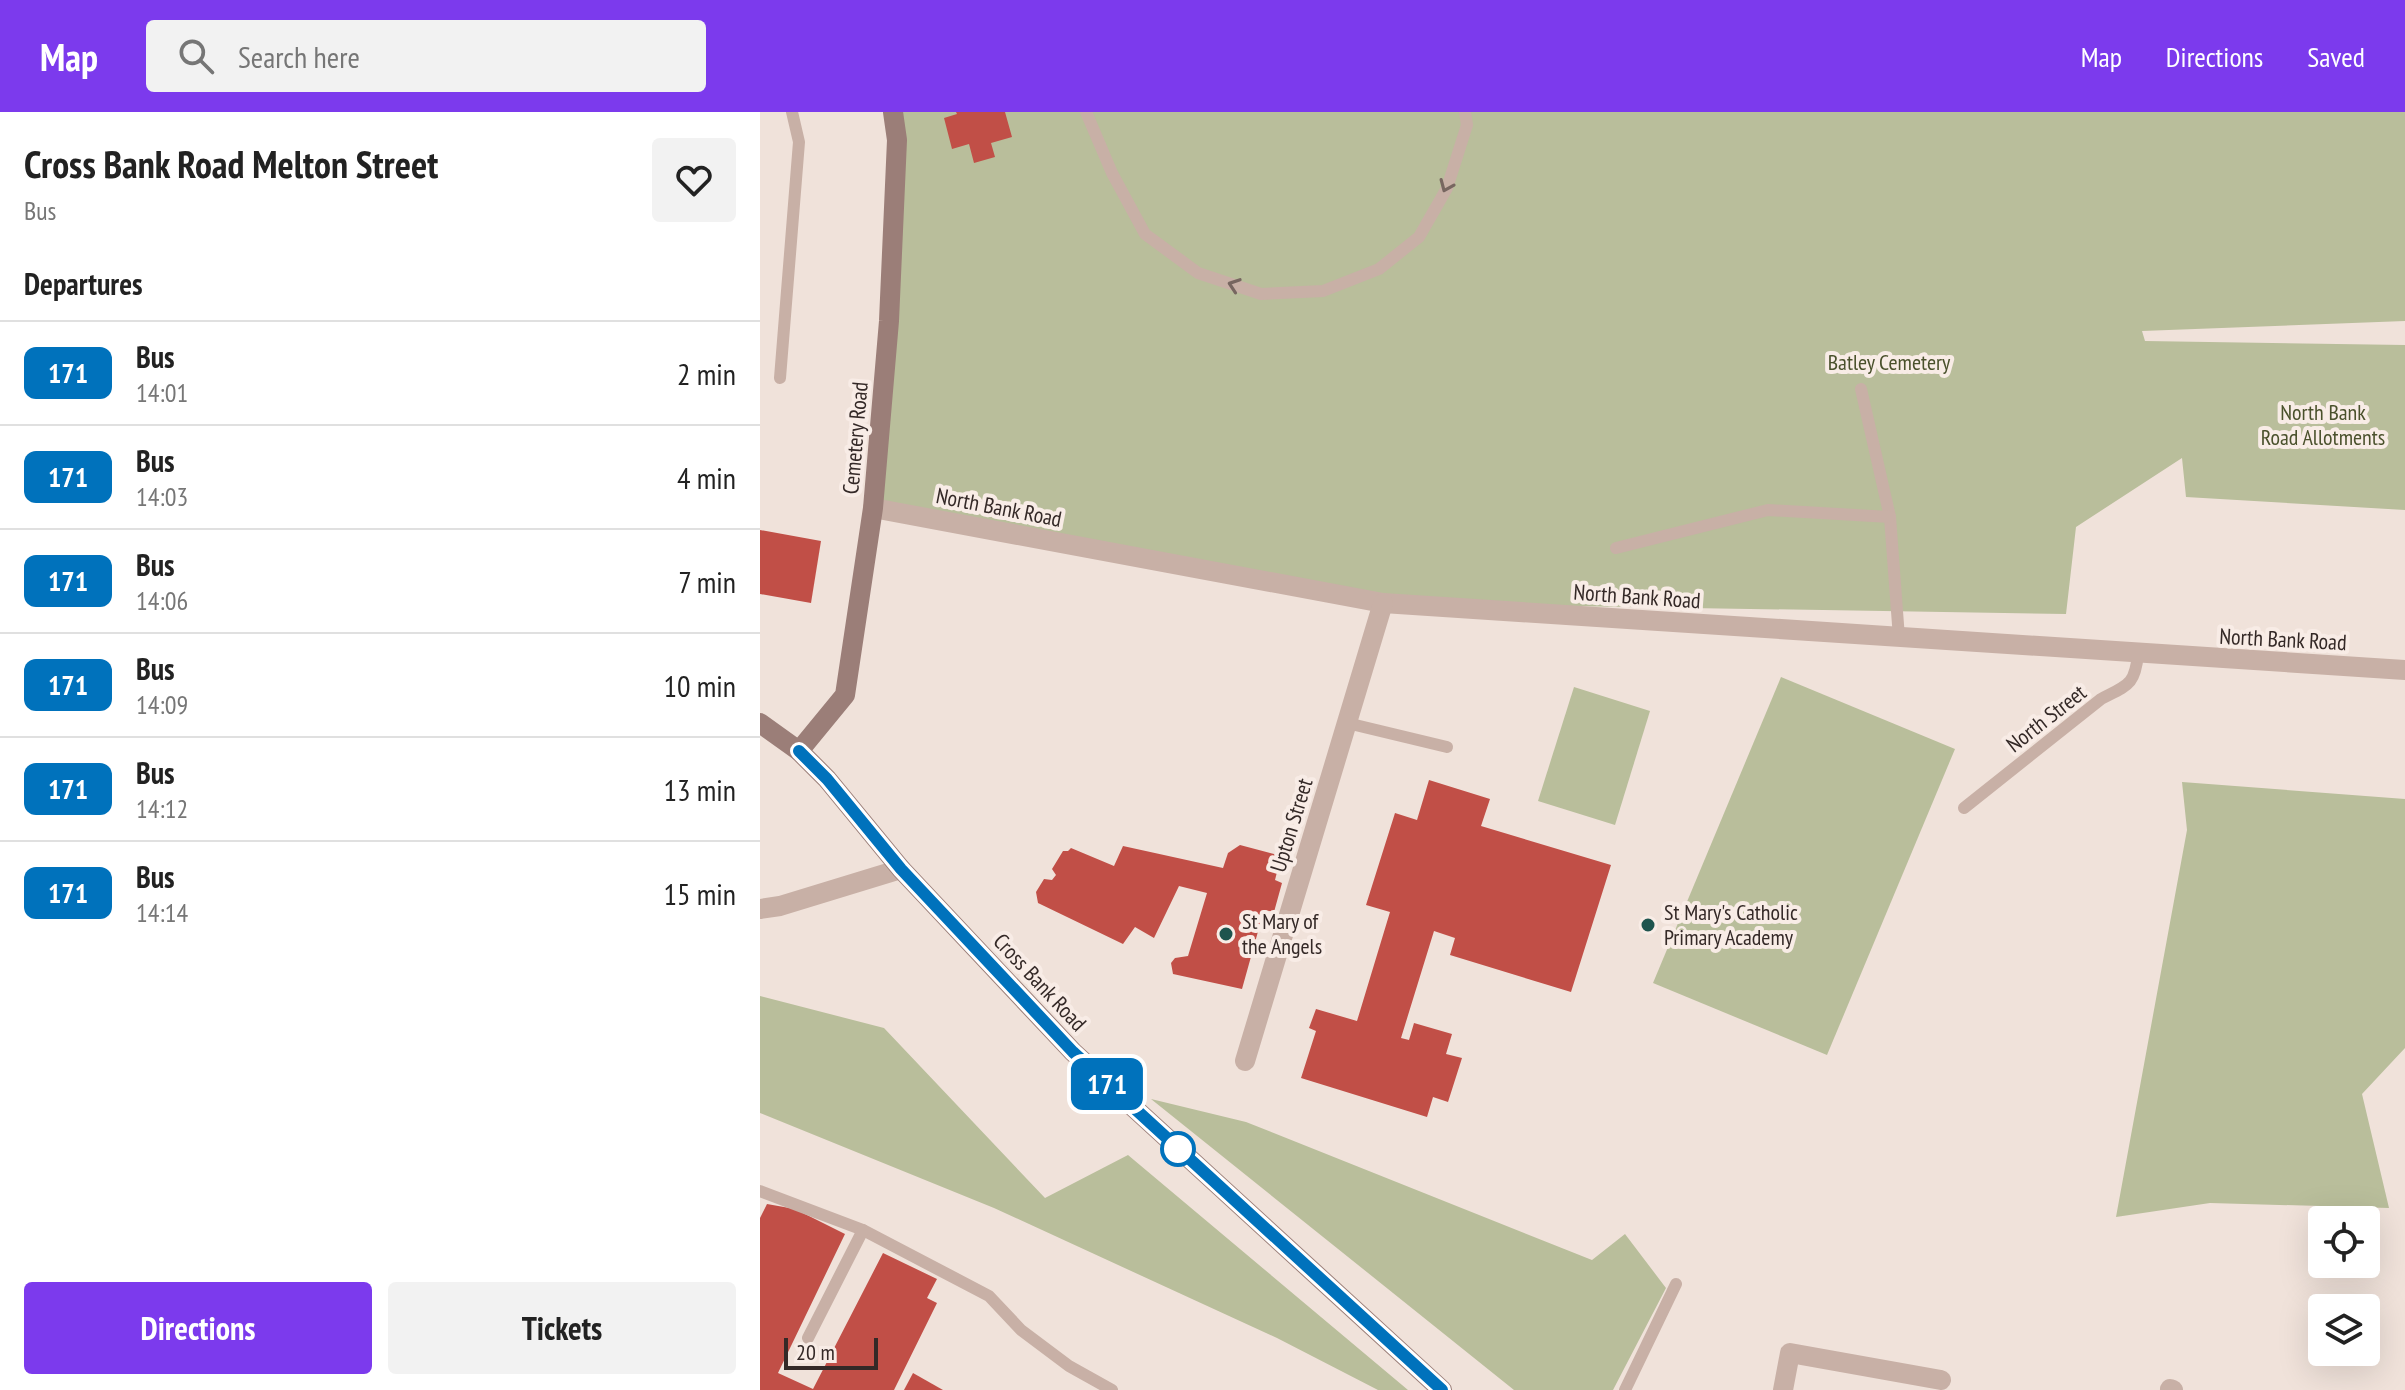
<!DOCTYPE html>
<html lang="en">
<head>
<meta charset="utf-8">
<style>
  body { margin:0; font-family:"PT Sans Narrow",sans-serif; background:#f2f2f2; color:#222; height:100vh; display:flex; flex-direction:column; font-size:30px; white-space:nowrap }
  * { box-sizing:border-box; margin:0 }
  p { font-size:26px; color:#767676 }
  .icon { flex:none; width:44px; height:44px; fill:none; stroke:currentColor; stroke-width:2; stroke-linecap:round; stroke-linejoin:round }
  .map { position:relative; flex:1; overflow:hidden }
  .panel { display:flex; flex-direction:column; background:#fff; width:760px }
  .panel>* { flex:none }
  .badge { padding:0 16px; border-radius:12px; font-size:28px; line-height:52px }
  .controls { position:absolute; left:1548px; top:1094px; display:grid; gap:16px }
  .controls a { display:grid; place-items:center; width:72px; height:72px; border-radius:8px; background:#fff; box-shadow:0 8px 32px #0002; font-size:40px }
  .scale { position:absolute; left:24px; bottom:20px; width:94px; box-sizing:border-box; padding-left:8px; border:4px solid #342927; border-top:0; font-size:22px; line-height:28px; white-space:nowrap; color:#342927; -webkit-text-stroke:6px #f8ece6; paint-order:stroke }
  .map>.badge { position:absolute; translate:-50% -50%; box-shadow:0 0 0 4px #fff }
  h2 { padding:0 24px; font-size:30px; line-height:72px }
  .round { display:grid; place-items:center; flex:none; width:84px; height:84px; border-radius:8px; background:#f2f2f2 }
  .head { display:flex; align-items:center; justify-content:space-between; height:136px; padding:0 24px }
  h1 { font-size:38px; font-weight:700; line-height:60px }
  .cta { display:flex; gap:16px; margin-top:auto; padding:16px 24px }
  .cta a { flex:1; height:92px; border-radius:8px; background:#7c3aed; color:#fff; font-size:32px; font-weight:700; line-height:92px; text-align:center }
  .cta a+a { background:#f2f2f2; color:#222 }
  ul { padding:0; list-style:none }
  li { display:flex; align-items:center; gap:24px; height:104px; padding:0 24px; border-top:2px solid #e0e0e0 }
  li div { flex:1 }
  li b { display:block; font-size:30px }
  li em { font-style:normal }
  li .badge { min-width:88px; font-weight:700; text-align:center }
  header { display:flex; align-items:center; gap:48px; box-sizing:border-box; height:112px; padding:0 40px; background:#7c3aed; color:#fff }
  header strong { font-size:38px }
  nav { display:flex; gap:44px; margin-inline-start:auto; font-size:28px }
  .search { width:560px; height:72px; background:#f2f2f2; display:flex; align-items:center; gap:20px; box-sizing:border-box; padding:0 28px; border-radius:8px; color:#767676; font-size:30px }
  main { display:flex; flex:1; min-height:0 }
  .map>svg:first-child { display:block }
  .green { fill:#b9be9b }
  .building { fill:#c14f47 }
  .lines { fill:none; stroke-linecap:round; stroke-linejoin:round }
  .lane { stroke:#c8b0a6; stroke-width:12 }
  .street { stroke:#c8b0a6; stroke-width:20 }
  .secondary { stroke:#9b7e78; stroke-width:20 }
  .oneway { stroke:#776660 }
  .line-casing { stroke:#fff; stroke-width:18 }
  .line { stroke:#0072bc; stroke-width:12 }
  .poi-dot { fill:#1e544e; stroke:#f8ece6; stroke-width:3 }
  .stop-dot { fill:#fff; stroke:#0072bc; stroke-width:4 }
  .labels { text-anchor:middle; stroke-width:8; stroke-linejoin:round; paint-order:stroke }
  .park-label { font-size:22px; fill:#4a512c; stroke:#f8ece6 }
  .street-label { font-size:22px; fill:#342927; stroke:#f8ece6 }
  .poi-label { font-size:22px; fill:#342927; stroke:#f8ece6; text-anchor:start }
</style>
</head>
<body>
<header>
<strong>Map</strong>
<div class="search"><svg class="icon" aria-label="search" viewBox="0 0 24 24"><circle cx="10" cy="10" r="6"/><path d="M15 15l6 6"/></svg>Search here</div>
<nav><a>Map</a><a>Directions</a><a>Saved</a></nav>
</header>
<main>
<section class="panel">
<div class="head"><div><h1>Cross Bank Road Melton Street</h1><p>Bus</p></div><a class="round"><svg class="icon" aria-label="heart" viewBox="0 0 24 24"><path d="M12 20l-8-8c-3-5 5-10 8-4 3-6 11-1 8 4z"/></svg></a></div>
<h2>Departures</h2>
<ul>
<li><span class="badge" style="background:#0072bc;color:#fff">171</span><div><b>Bus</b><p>14:01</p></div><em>2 min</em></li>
<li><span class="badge" style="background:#0072bc;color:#fff">171</span><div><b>Bus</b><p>14:03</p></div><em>4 min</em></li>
<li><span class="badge" style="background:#0072bc;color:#fff">171</span><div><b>Bus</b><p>14:06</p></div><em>7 min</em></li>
<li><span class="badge" style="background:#0072bc;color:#fff">171</span><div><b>Bus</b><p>14:09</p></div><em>10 min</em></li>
<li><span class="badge" style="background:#0072bc;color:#fff">171</span><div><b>Bus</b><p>14:12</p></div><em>13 min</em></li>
<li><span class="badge" style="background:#0072bc;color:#fff">171</span><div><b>Bus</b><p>14:14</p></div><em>15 min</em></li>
</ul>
<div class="cta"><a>Directions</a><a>Tickets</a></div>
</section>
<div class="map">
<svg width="1645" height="1278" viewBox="0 0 1645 1278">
  <rect width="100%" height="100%" fill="#f0e2da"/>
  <g class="green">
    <path d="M133 0H1645V209L1382 219 1385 229 1645 233V398L1426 385 1422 346 1316 415 1306 502 623 491 113 396Z"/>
    <path d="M1021 565 1195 637 1067 943 893 871Z"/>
    <path d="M814 575 890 599 855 713 778 689Z"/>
    <path d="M1422 670 1645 687V936L1602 982 1629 1096 1450 1091 1356 1105 1427 718Z"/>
    <path d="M0 884 124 916 285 1086 368 1043 648 1278H618L517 1226 234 1096 0 1001Z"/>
    <path d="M391 987 486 1010 832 1148 865 1122 906 1176 853 1278H754Z"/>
  </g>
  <g class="building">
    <path d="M196 0H245L252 25 231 31 235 45 214 51 209 32 192 37 184 6 197 2Z"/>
    <path d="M0 418 61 429 51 491 0 482Z"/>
    <path d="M669 668 730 687 721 714 851 753 811 880 690 843 695 826 674 819 641 926 649 928 654 911 692 922 686 942 702 946 688 990 673 985 667 1005 541 966 556 919 549 916 556 897 597 909 630 800 606 793 635 701 657 708Z"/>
    <path d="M480 733 514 742 519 752 515 768 522 771 514 800 504 798 482 877 413 862 411 851 415 846 428 844 447 781 419 774 394 826 375 815 363 832 278 791 276 780 284 767 292 768 296 763 292 757 303 739H308L311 736 354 754 363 734 463 756 468 741Z"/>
    <path d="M7 1092 35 1097 85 1122 18 1261 53 1277 123 1141 177 1167 167 1186 177 1191 134 1278H0V1106Z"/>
    <path d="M153 1261 183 1278H144Z"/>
  </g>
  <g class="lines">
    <g class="lane">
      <path d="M326 0 352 61 385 122 438 161 501 182 563 179 619 157 659 125 687 76 707 13 705 0"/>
      <path d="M20 266 39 30 32 0"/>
      <path d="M1101 277 1130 405 1139 526"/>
      <path d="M856 436 1008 398 1130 405"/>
      <path d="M587 611 687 635"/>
      <path d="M1204 696 1341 587C1368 573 1375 573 1378 542"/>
      <path d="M0 1079 103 1118 229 1184 261 1218 309 1254 352 1278"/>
      <path d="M48 1226 103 1118"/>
      <path d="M865 1278 916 1172"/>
    </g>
    <g class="street">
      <path d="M113 396 623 491 1645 558"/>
      <path d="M0 797 20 794 141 757"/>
      <path d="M485 949 623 491"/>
      <path d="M1410 1277 1413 1278"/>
      <path d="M1023 1278 1030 1241 1181 1268"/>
    </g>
    <g class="secondary">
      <path d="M0 611 39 639 67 667 141 757 313 940 682 1278"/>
      <path d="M39 639 85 583 113 396 129 209 137 28 133 0"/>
    </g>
  </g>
  <defs><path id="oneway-chevron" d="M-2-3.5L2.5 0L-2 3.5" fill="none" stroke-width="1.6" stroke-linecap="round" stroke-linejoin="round" transform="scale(2)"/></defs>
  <g class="oneway">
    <use href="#oneway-chevron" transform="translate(686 74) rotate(113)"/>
    <use href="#oneway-chevron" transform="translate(474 173) rotate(-161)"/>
  </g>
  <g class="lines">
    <g class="line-casing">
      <path id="line" d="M39 639 67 667 141 757 313 940 682 1278"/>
    </g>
    <use href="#line" class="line"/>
  </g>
  <g class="poi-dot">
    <circle cx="888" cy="813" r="8"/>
    <circle cx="466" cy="822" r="8"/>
  </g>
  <circle class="stop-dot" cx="418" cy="1037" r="16"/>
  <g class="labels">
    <g class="park-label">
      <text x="1129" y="258">Batley Cemetery</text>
      <text x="1563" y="308">North Bank<tspan x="1563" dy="25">Road Allotments</tspan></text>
    </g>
    <g class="street-label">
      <text transform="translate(95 326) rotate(-85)" y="8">Cemetery Road</text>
      <text transform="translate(239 395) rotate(11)" y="8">North Bank Road</text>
      <text transform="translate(877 484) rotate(4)" y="8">North Bank Road</text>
      <text transform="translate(1523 527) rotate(3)" y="8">North Bank Road</text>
      <text transform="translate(1286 606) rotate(-38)" y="8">North Street</text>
      <text transform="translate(531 713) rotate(-73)" y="8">Upton Street</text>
      <text transform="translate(280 870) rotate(47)" y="8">Cross Bank Road</text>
    </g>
    <g class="poi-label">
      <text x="904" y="808">St Mary's Catholic<tspan x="904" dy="25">Primary Academy</tspan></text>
      <text x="482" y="817">St Mary of<tspan x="482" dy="25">the Angels</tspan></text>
    </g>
  </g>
</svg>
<div class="controls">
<a><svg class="icon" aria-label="locate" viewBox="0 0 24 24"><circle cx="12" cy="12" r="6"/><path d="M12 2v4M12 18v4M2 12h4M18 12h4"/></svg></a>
<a><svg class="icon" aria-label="layers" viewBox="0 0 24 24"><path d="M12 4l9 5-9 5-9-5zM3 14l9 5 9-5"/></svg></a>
</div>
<div class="scale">20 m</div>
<b class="badge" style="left:347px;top:972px;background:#0072bc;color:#fff">171</b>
</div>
</main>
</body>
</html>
